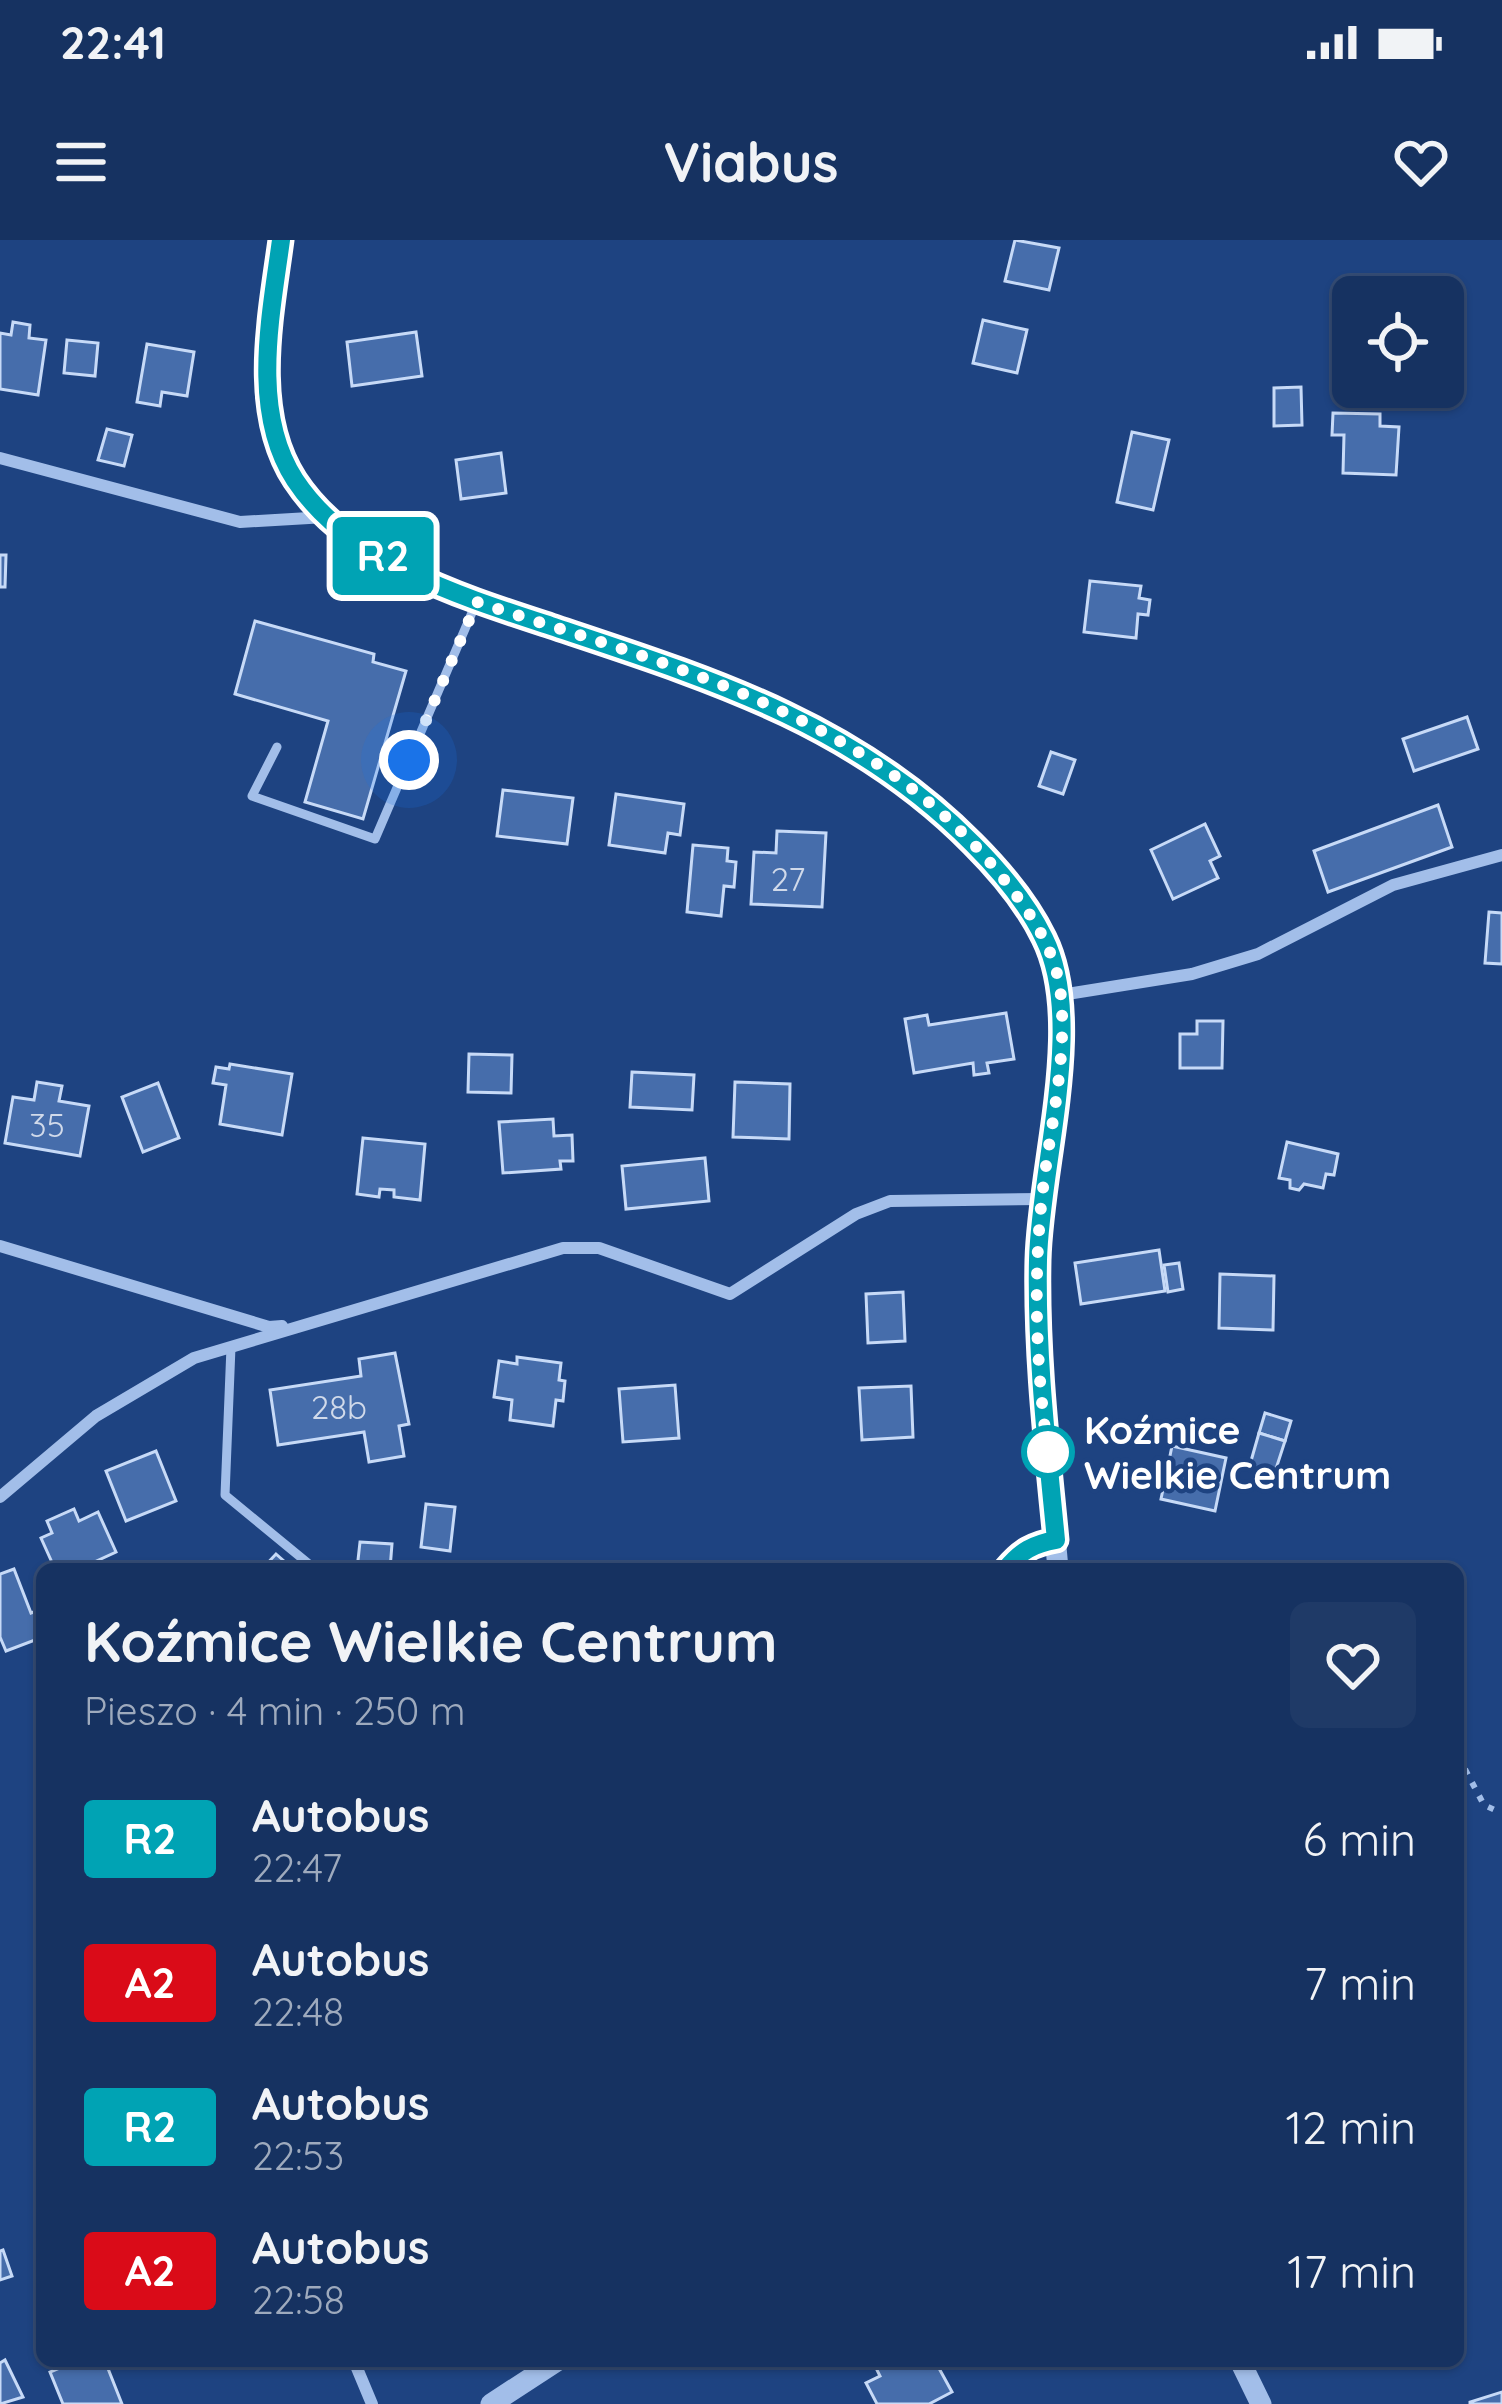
<!DOCTYPE html>
<html lang="pl">
<head>
<meta charset="utf-8">
<style>
  body { margin:0; font-family:Quicksand,sans-serif; background:#1f3a67; color:#f1f3f6; height:100vh; display:flex; flex-direction:column; font-size:45px; white-space:nowrap }
  * { box-sizing:border-box; margin:0 }
  p { font-size:39px; color:#9eaabd }
  .icon { flex:none; width:66px; height:66px; fill:none; stroke:currentColor; stroke-width:2; stroke-linecap:round; stroke-linejoin:round }
  .map { position:relative; flex:1; overflow:hidden }
  .sheet { position:absolute; left:36px; top:1323px; width:1428px; height:804px; display:flex; flex-direction:column; background:#163261; border-radius:18px; box-shadow:0 3px 9px #0004,0 0 0 3px #354d76 }
  .sheet>* { flex:none }
  .badge { padding:0 24px; border-radius:9px; font-size:42px; line-height:78px }
  .tools { position:absolute; left:1332px; top:36px; display:grid; gap:24px }
  .tools a { display:grid; place-items:center; width:132px; height:132px; border-radius:18px; background:#163261; box-shadow:0 3px 9px #0004,0 0 0 3px #354d76; font-size:60px }
  .you { position:absolute; width:60px; height:60px; margin:-30px; border:9px solid #fff; border-radius:50%; background:#1a73e8; box-shadow:0 0 0 18px #1a73e833 }
  .map>.badge { position:absolute; translate:-50% -50%; box-shadow:0 0 0 6px #fff }
  .round { display:grid; place-items:center; flex:none; width:126px; height:126px; border-radius:18px; background:#1f3a67 }
  .summary { display:flex; align-items:center; justify-content:space-between; height:204px; padding:0 48px }
  h1 { font-size:57px; font-weight:700; line-height:90px }
  ul { padding:0; list-style:none }
  li { display:flex; align-items:center; gap:36px; height:144px; padding:0 48px }
  li div { flex:1 }
  li b { display:block; font-size:45px }
  li em { font-style:normal }
  li .badge { min-width:132px; font-weight:700; text-align:center }
  .status { display:flex; justify-content:space-between; align-items:center; height:84px; padding:0 60px; background:#163261; direction:ltr }
  .status svg { height:33px; fill:currentColor }
  header { display:flex; justify-content:space-between; align-items:center; height:156px; padding:0 48px; background:#163261; font-size:54px; font-weight:700 }
  .map>svg:first-child { display:block }
  .building { fill:#466dab; stroke:#c7daf7; stroke-width:3 }
  .lines { fill:none; stroke-linecap:round; stroke-linejoin:round }
  .path { stroke:#a2bee9; stroke-width:6; stroke-dasharray:6 9; stroke-linecap:butt }
  .service { stroke:#a2bee9; stroke-width:9 }
  .minor { stroke:#a2bee9; stroke-width:12 }
  .tertiary { stroke:#a2bee9; stroke-width:21 }
  .line-casing { stroke:#fff; stroke-width:27 }
  .line { stroke:#00a3b4; stroke-width:18 }
  .walk { stroke:#fff; stroke-width:12; stroke-dasharray:0 21.6 }
  .stop-dot { fill:#fff; stroke:#00a3b4; stroke-width:6 }
  .labels { text-anchor:middle; stroke-width:9; stroke-linejoin:round; paint-order:stroke }
  .number-label { font-size:33px; fill:#d1daea }
  .stop-label { font-size:39px; font-weight:bold; fill:#fff; stroke:#1e4381; text-anchor:start }
</style>
</head>
<body>
<div class="status"><b>22:41</b><svg viewBox="0 0 49 12"><path d="M0 12V9h3v3zM5 12V6h3v6zM10 12V3h3v9zM15 12V0h3v12zM26 1h20v11H26zM47 4h2v5h-2z"/></svg></div>
<header><svg class="icon" aria-label="menu" viewBox="0 0 24 24"><path d="M4 6h16M4 12h16M4 18h16"/></svg>Viabus<svg class="icon" aria-label="heart" viewBox="0 0 24 24"><path d="M12 20l-8-8c-3-5 5-10 8-4 3-6 11-1 8 4z"/></svg></header>
<div class="map">
<svg width="1502" height="2164" viewBox="0 0 1502 2164">
  <rect width="100%" height="100%" fill="#1e4381"/>
  <g class="building">
    <path d="M1015 0 1059 8 1049 50 1005 41Z"/>
    <path d="M983 80 1027 90 1017 133 973 123Z"/>
    <path d="M13 82 30 85 29 98 46 100 38 155 0 149V93L11 95Z"/>
    <path d="M416 92 422 136 352 146 347 102Z"/>
    <path d="M67 100 98 103 95 136 64 133Z"/>
    <path d="M147 104 194 112 187 156 162 152 160 166 137 162Z"/>
    <path d="M1301 147 1302 185 1274 186V148Z"/>
    <path d="M1333 173 1380 174V186L1399 187 1396 235 1343 233 1344 195H1332Z"/>
    <path d="M107 189 132 195 124 226 98 220Z"/>
    <path d="M1132 192 1169 200 1153 270 1117 262Z"/>
    <path d="M501 213 506 253 461 259 456 220Z"/>
    <path d="M0 315H6L5 347H0Z"/>
    <path d="M1090 341 1141 346 1139 358 1150 360 1148 375 1138 374 1136 398 1084 392Z"/>
    <path d="M255 381 374 414 373 422 406 431 363 579 305 562 328 481 235 454Z"/>
    <path d="M1467 477 1478 509 1414 531 1403 499Z"/>
    <path d="M1051 512 1075 520 1063 554 1039 546Z"/>
    <path d="M503 550 573 558 567 604 497 596Z"/>
    <path d="M616 554 684 564 680 595 668 593 665 613 609 605Z"/>
    <path d="M1438 565 1452 607 1328 652 1314 611Z"/>
    <path d="M1205 584 1220 616 1210 621 1218 638 1173 659 1151 610Z"/>
    <path d="M777 591 826 593 822 667 751 664 754 612 776 613Z"/>
    <path d="M693 605 728 608 727 621 736 622 734 647 724 646 721 676 687 672Z"/>
    <path d="M1489 672 1502 673V724L1485 723Z"/>
    <path d="M1006 773 1014 819 987 823 989 833 974 835 973 823 914 833 905 779 927 775 929 785Z"/>
    <path d="M1197 781H1223L1222 828H1180V794H1197Z"/>
    <path d="M469 814 512 815 511 853 468 852Z"/>
    <path d="M230 824 292 834 282 895 220 884 226 845 213 843 216 827 229 829Z"/>
    <path d="M632 832 694 835 692 870 630 867Z"/>
    <path d="M37 842 62 846 59 861 89 866 80 916 5 903 13 857 34 860Z"/>
    <path d="M735 842 790 844 789 899 733 897Z"/>
    <path d="M158 843 179 898 143 912 122 857Z"/>
    <path d="M553 879 554 896 572 895 573 921H560L561 929 503 933 499 882Z"/>
    <path d="M363 898 425 904 420 960 394 957V950L380 949 379 957 357 954Z"/>
    <path d="M1287 902 1338 914 1334 935 1326 934 1323 948 1304 944 1299 950 1290 948V940L1279 938Z"/>
    <path d="M705 918 709 961 626 969 622 926Z"/>
    <path d="M1159 1010 1165 1051 1081 1064 1075 1023Z"/>
    <path d="M1179 1023 1183 1049 1168 1052 1164 1025Z"/>
    <path d="M1220 1034 1274 1036 1273 1090 1219 1088Z"/>
    <path d="M903 1052 905 1101 868 1103 866 1054Z"/>
    <path d="M395 1113 409 1184 399 1186 404 1216 369 1222 364 1192 278 1205 270 1150 361 1136 359 1119Z"/>
    <path d="M517 1117 561 1123 559 1140 565 1141 563 1161 556 1160 553 1186 510 1180 512 1160 494 1157 499 1121 517 1124Z"/>
    <path d="M675 1145 679 1198 623 1202 619 1149Z"/>
    <path d="M911 1146 913 1197 862 1200 859 1148Z"/>
    <path d="M1265 1173 1291 1181 1285 1201 1259 1193Z"/>
    <path d="M1259 1193 1285 1201 1274 1235 1249 1228Z"/>
    <path d="M1172 1206 1226 1218 1215 1271 1161 1259Z"/>
    <path d="M156 1211 176 1261 126 1281 106 1231Z"/>
    <path d="M426 1264 455 1267 450 1311 421 1307Z"/>
    <path d="M74 1269 79 1281 98 1272 116 1312 79 1329H55L41 1298 52 1293 47 1281Z"/>
    <path d="M360 1302 392 1304 390 1329H357Z"/>
    <path d="M276 1314 293 1329H262Z"/>
    <path d="M14 1329 31 1373 42 1369V1401L40 1398 6 1411 0 1397V1334Z"/>
    <path d="M3 2010 12 2036 0 2040V2011Z"/>
    <path d="M5 2120 23 2157 0 2164V2123Z"/>
    <path d="M76 2121H105L122 2164H63L50 2132Z"/>
    <path d="M885 2121H935L952 2152 929 2164H877L866 2143 880 2136 875 2126Z"/>
    <path d="M1502 2152V2164H1470V2162Z"/>
  </g>
  <g class="lines">
    <path class="path" d="M1458 1516 1484 1565 1495 1570 1502 1568"/>
    <g class="service">
      <path d="M277 507 252 556 375 599 477 361"/>
      <path d="M231 1107 225 1255 315 1329"/>
    </g>
    <g class="minor">
      <path d="M0 218 240 282 326 277"/>
      <path d="M1061 755 1192 734 1258 714 1393 645 1502 615"/>
      <path d="M0 1006 269 1087 282 1086"/>
      <path d="M0 1257 96 1176 194 1118 563 1008H599L730 1054 856 974 890 961 1041 959"/>
      <path d="M354 2121 372 2164"/>
    </g>
    <g class="tertiary">
      <path d="M281 0C271 75 250 171 296 240 348 320 456 355 543 383 699 436 855 484 973 605 1000 632 1028 664 1044 698 1086 785 1040 925 1038 1021 1036 1124 1049 1227 1058 1329"/>
      <path d="M1006 1329 1020 1312 1056 1301"/>
      <path d="M1240 2121 1261 2164"/>
      <path d="M491 2164 557 2121"/>
    </g>
  </g>
  <g class="lines">
    <g class="line-casing">
      <path id="line" d="M281 0C271 75 250 171 295 240 349 322 462 357 551 386 707 438 854 483 973 604 1000 631 1027 663 1044 698 1086 782 1040 926 1038 1020 1036 1114 1047 1207 1056 1300 1033 1304 1021 1311 1006 1329"/>
    </g>
    <use href="#line" class="line"/>
    <path class="walk" d="M409 520 477 362C664 424 873 474 1002 637 1030 672 1057 710 1061 757 1067 823 1049 892 1042 957 1033 1040 1036 1129 1048 1212"/>
  </g>
  <circle class="stop-dot" cx="1048" cy="1212" r="24"/>
  <g class="labels">
    <g class="number-label">
      <text x="788" y="651">27</text>
      <text x="47" y="897">35</text>
      <text x="339" y="1179">28b</text>
    </g>
    <g class="stop-label">
      <text x="1084" y="1204">Koźmice<tspan x="1084" dy="45">Wielkie Centrum</tspan></text>
    </g>
  </g>
</svg>
<div class="tools">
<a><svg class="icon" aria-label="locate" viewBox="0 0 24 24"><circle cx="12" cy="12" r="6"/><path d="M12 2v4M12 18v4M2 12h4M18 12h4"/></svg></a>
</div>
<div class="you" style="left:409px;top:520px"></div>
<b class="badge" style="left:383px;top:316px;background:#00a3b4;color:#fff">R2</b>
<section class="sheet">
<div class="summary"><div><h1>Koźmice Wielkie Centrum</h1><p>Pieszo · 4 min · 250 m</p></div><a class="round"><svg class="icon" aria-label="heart" viewBox="0 0 24 24"><path d="M12 20l-8-8c-3-5 5-10 8-4 3-6 11-1 8 4z"/></svg></a></div>
<ul>
<li><span class="badge" style="background:#00a3b4;color:#fff">R2</span><div><b>Autobus</b><p>22:47</p></div><em>6 min</em></li>
<li><span class="badge" style="background:#da0b18;color:#fff">A2</span><div><b>Autobus</b><p>22:48</p></div><em>7 min</em></li>
<li><span class="badge" style="background:#00a3b4;color:#fff">R2</span><div><b>Autobus</b><p>22:53</p></div><em>12 min</em></li>
<li><span class="badge" style="background:#da0b18;color:#fff">A2</span><div><b>Autobus</b><p>22:58</p></div><em>17 min</em></li>
</ul>
</section>
</div>
</body>
</html>
